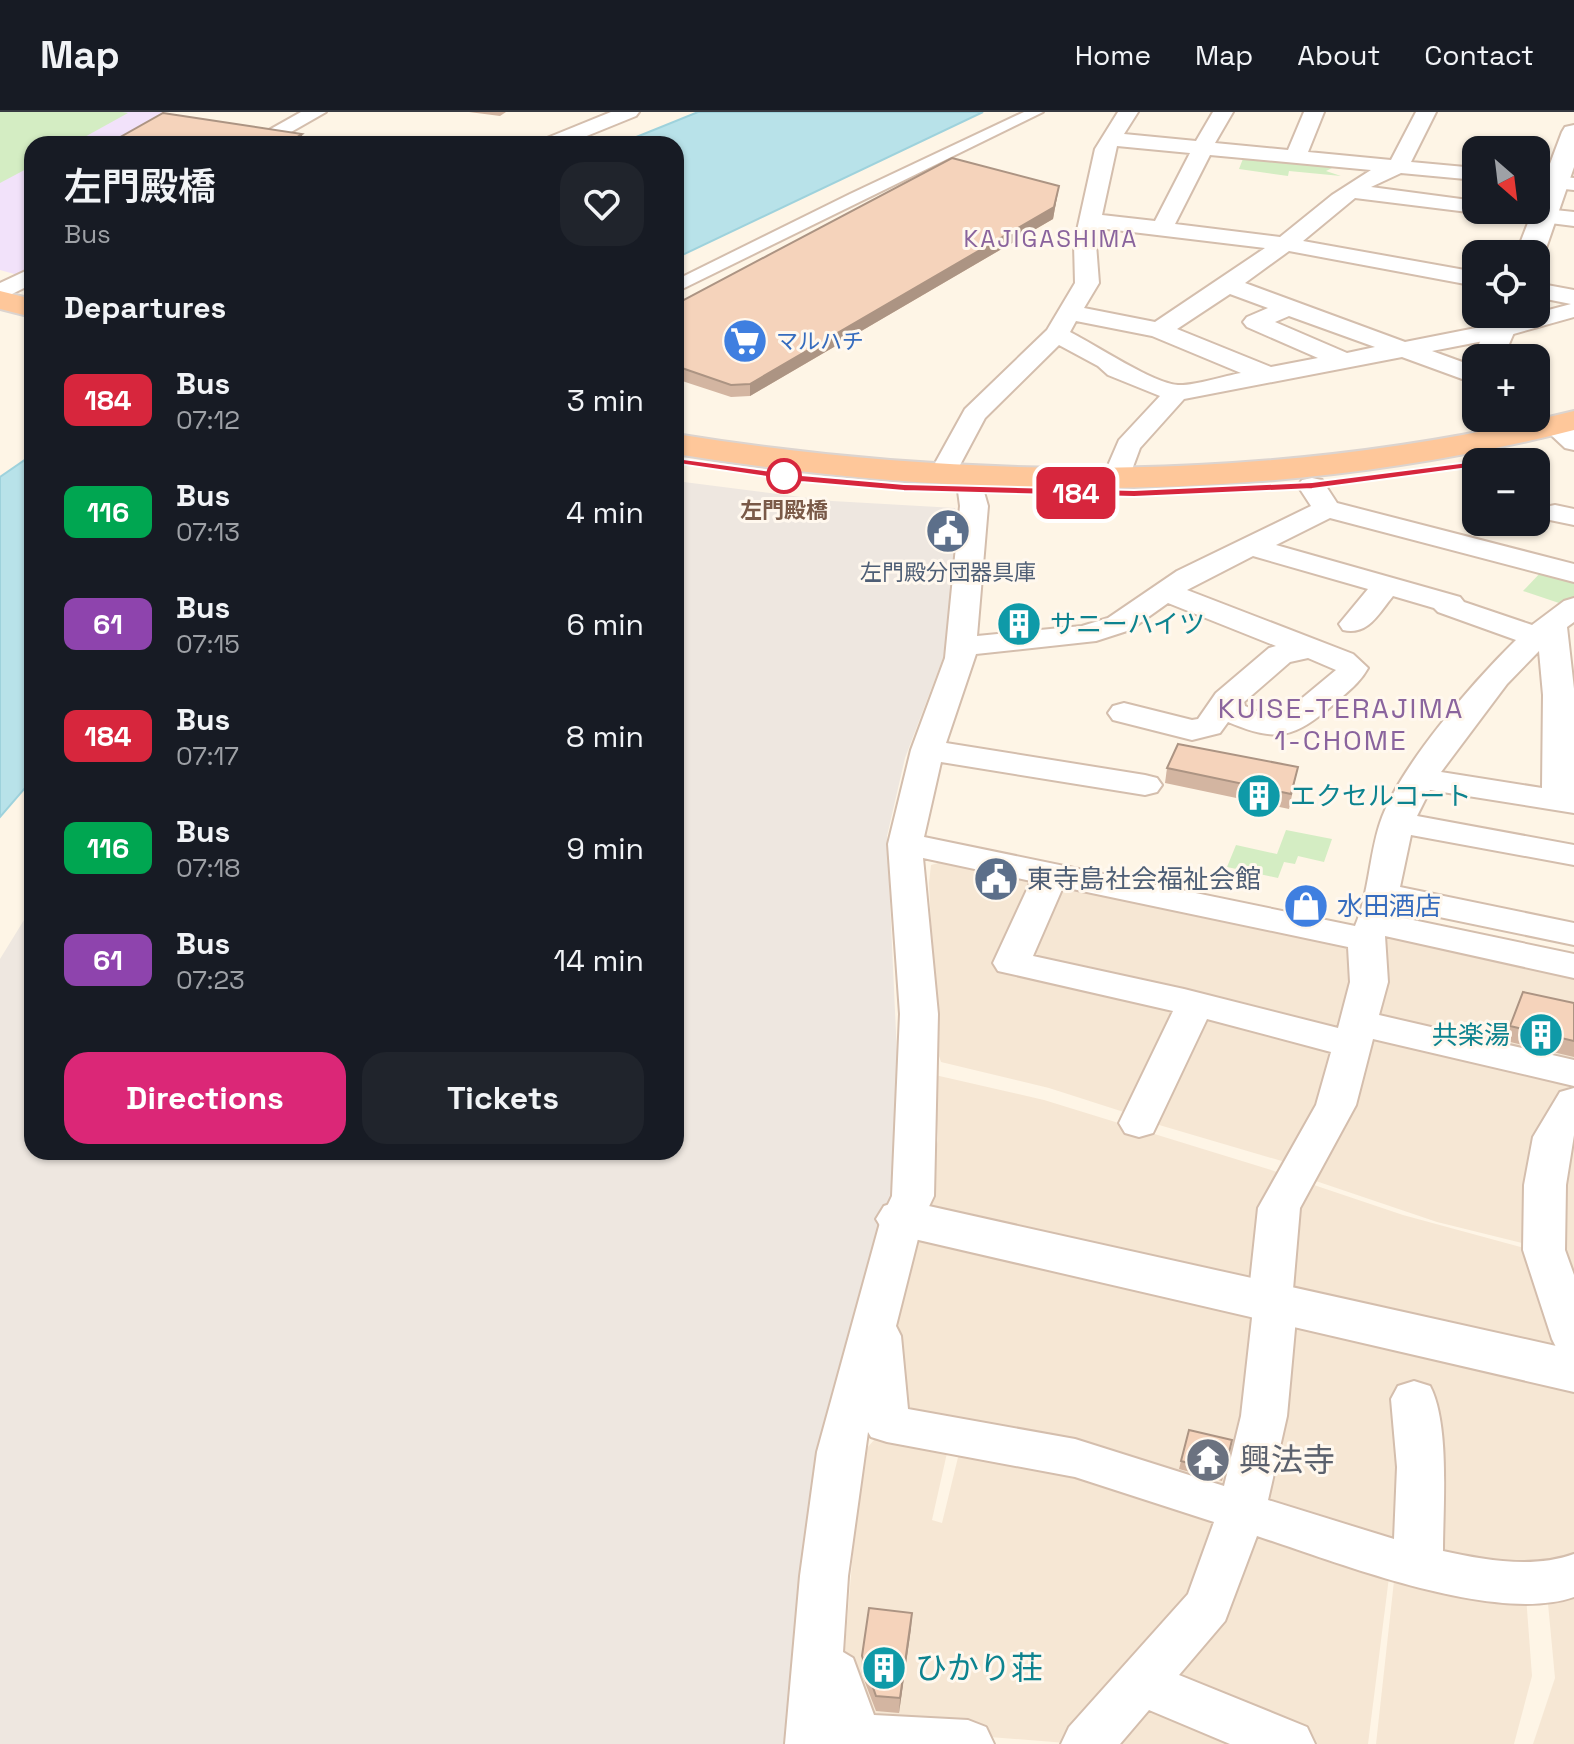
<!DOCTYPE html>
<html lang="en">
<head>
<meta charset="utf-8">
<style>
  body { margin:0; font-family:"Space Grotesk","Noto Sans JP",sans-serif; background:#20242c; color:#f1f3f6; height:100vh; display:flex; flex-direction:column; font-size:30px; white-space:nowrap }
  * { box-sizing:border-box; margin:0 }
  p { font-size:26px; color:#9ea1a6 }
  .icon { flex:none; width:44px; height:44px; fill:none; stroke:currentColor; stroke-width:2; stroke-linecap:round; stroke-linejoin:round }
  .map { position:relative; flex:1; overflow:hidden }
  .details { position:absolute; left:24px; top:24px; width:660px; height:1024px; display:flex; flex-direction:column; background:#171b24; border-radius:24px; box-shadow:0 2px 6px #0004 }
  .details>* { flex:none }
  .badge { padding:0 16px; border-radius:12px; font-size:28px; line-height:52px }
  .needle { width:52px; rotate:152deg }
  .buttons { position:absolute; left:1462px; top:24px; display:grid; gap:16px }
  .buttons a { display:grid; place-items:center; width:88px; height:88px; border-radius:16px; background:#171b24; box-shadow:0 2px 6px #0004; font-size:40px }
  .map>.badge { position:absolute; translate:-50% -50%; box-shadow:0 0 0 4px #fff }
  h2 { padding:0 40px; font-size:30px; line-height:72px }
  .round { display:grid; place-items:center; flex:none; width:84px; height:84px; border-radius:24px; background:#20242c }
  .overview { display:flex; align-items:center; justify-content:space-between; height:136px; padding:0 40px }
  h1 { font-size:38px; font-weight:600; line-height:60px }
  .primary-button { display:flex; gap:16px; margin-top:auto; padding:16px 40px }
  .primary-button a { flex:1; height:92px; border-radius:24px; background:#db2777; color:#fff; font-size:32px; font-weight:600; line-height:92px; text-align:center }
  .primary-button a+a { background:#20242c; color:#f1f3f6 }
  ul { padding:0; list-style:none }
  li { display:flex; align-items:center; gap:24px; height:112px; padding:0 40px }
  li div { flex:1 }
  li b { display:block; font-size:30px }
  li em { font-style:normal }
  li .badge { min-width:88px; font-weight:700; text-align:center }
  header { display:flex; align-items:center; gap:48px; box-sizing:border-box; height:112px; padding:0 40px; background:#171b24; border-bottom:2px solid #363941 }
  header strong { font-size:38px }
  nav { display:flex; gap:44px; margin-inline-start:auto; font-size:28px }
  .map>svg:first-child { display:block }
  .residential { fill:#f6e7d4 }
  .industrial { fill:#eee7e0 }
  .education { fill:#f2e2fa }
  .green { fill:#d4edc3 }
  .water { fill:#b8e2e9; stroke:#9ed2dc; stroke-width:2 }
  .lines { fill:none; stroke-linecap:round; stroke-linejoin:round }
  .pedestrian-casing { stroke:#d4bead; stroke-width:4 }
  .minor-casing { stroke:#d4bead; stroke-width:4 }
  .tertiary-casing { stroke:#d4bead; stroke-width:4 }
  .trunk-casing { stroke:#dcd4cf; stroke-width:4 }
  .pedestrian { fill:#fff; fill-rule:evenodd }
  .minor { fill:#fff; fill-rule:evenodd }
  .tertiary { fill:#fff; fill-rule:evenodd }
  .trunk { fill:#fec79a; fill-rule:evenodd }
  .wall { fill:#d3b5a1 }
  .shaded-wall { fill:#ac9483 }
  .building { fill:#f5d3bb; stroke:#ac9483; stroke-width:2 }
  .line { fill:#d7263d; stroke:#fff; stroke-width:2 }
  .stop-dot { fill:#fff; stroke:#d7263d; stroke-width:4 }
  .labels { text-anchor:middle; stroke-width:6; stroke-linejoin:round; paint-order:stroke }
  .far-shop-label { font-size:22px; fill:#366cbe; stroke:#fff8ee; text-anchor:start }
  .far-stop-label { font-size:22px; font-weight:bold; fill:#7a5a48; stroke:#fff8ee }
  .far-service-label { font-size:22px; fill:#4e5e75; stroke:#fff8ee }
  .far-neighbourhood-label { font-size:24px; letter-spacing:2px; fill:#8a649d; stroke:#fff8ee }
  .culture-label { font-size:26px; fill:#0d838f; stroke:#fff8ee; text-anchor:start }
  .service-label { font-size:26px; fill:#4e5e75; stroke:#fff8ee; text-anchor:start }
  .shop-label { font-size:26px; fill:#366cbe; stroke:#fff8ee; text-anchor:start }
  .neighbourhood-label { font-size:28px; letter-spacing:2px; fill:#8a649d; stroke:#fff8ee }
  .near-worship-label { font-size:32px; fill:#5b616d; stroke:#fff8ee; text-anchor:start }
  .near-culture-label { font-size:32px; fill:#0d838f; stroke:#fff8ee; text-anchor:start }
</style>
</head>
<body>
<header>
<strong>Map</strong>
<nav><a>Home</a><a>Map</a><a>About</a><a>Contact</a></nav>
</header>
<div class="map">
<svg width="1574" height="1632" viewBox="0 0 1574 1632">
  <rect width="100%" height="100%" fill="#fef5e6"/>
  <g class="residential">
    <path d="M949 748 1037 768 997 856 1186 897 1130 1002 1049 976 941 950 936 935 929 771 931 753Z"/>
    <path d="M1062 773 1348 832 1360 845 1347 928 1029 846Z"/>
    <path d="M1388 822 1574 857V958L1371 910 1381 827Z"/>
    <path d="M1201 898 1344 937 1292 1052 1149 1010Z"/>
    <path d="M1365 917 1574 966 1543 1020 1534 1134 1437 1110 1304 1065Z"/>
    <path d="M935 963 1044 988 1287 1063 1260 1174 930 1096 926 1091 938 1027Z"/>
    <path d="M1574 1024V1185L1553 1129 1559 1050Z"/>
    <path d="M1302 1069 1403 1103 1535 1139 1562 1239 1280 1178Z"/>
    <path d="M913 1126 1261 1203 1237 1387 890 1307 888 1214Z"/>
    <path d="M1283 1208 1574 1275V1456L1413 1444 1252 1392Z"/>
    <path d="M888 1319 949 1332 932 1408 942 1411 961 1333 1231 1400 1198 1493 1079 1632 852 1614 843 1559 861 1343 874 1328Z"/>
    <path d="M1244 1409 1390 1457 1368 1632H1306L1158 1574Z"/>
    <path d="M1395 1460 1526 1484 1532 1564 1514 1632H1376Z"/>
    <path d="M1574 1472V1632H1533L1555 1566 1547 1481Z"/>
    <path d="M1144 1579 1274 1632H1107Z"/>
  </g>
  <path class="industrial" d="M676 369 832 389 955 396 967 426 943 546 905 646 887 724 901 1030 791 1632H0V847L32 795V1040H676Z"/>
  <path class="education" d="M0 0H159L262 16 234 32H32V154L18 163 0 158Z"/>
  <g class="green">
    <path d="M0 0H122L128 1 72 32H32V54L0 71Z"/>
    <path d="M1244 44 1338 53 1326 59 1341 64 1289 59 1288 64 1239 57Z"/>
    <path d="M1544 457 1574 465V485L1559 491 1523 479Z"/>
    <path d="M1286 718 1332 727 1324 750 1298 744 1295 752 1284 750 1278 766 1227 755 1236 733 1277 742Z"/>
  </g>
  <g class="water">
    <path d="M698 0H983L676 146V32H619Z"/>
    <path d="M32 343V668L0 705V365Z"/>
  </g>
  <g class="lines">
    <g class="pedestrian-casing">
      <path id="pedestrian" d="M1024 0H1043L676 180V168L850 82Z"/>
    </g>
    <g class="minor-casing">
      <g id="minor">
        <path d="M301 0H326L270 32H244Z"/>
        <path d="M611 0H639L636 4 567 32H539L542 28Z"/>
        <path d="M1118 0H1138L1124 22 1196 29 1213 0H1233L1215 31 1288 38 1304 0H1324L1308 40 1391 48 1416 0H1436L1411 50 1476 56V68L1401 61 1371 75 1476 89V98L1484 100 1476 101 1355 86 1303 129 1476 160V174L1289 139 1245 171 1405 230 1496 212 1571 192 1536 185V171L1574 178V205L1499 226 1432 239 1476 255V272L1402 245 1184 287 1140 336 1127 371H1107L1103 365 1119 328 1160 284 1108 263 1098 254 1059 233 985 306 952 368H932L929 362 965 297 1047 218 1075 171 1074 132 1095 37ZM1117 34 1190 41 1155 109 1102 103ZM1210 43 1371 58 1332 83 1280 125 1175 112ZM1099 116 1265 136 1155 210 1084 196 1099 171 1096 132ZM1230 182 1268 196 1247 205 1243 210 1247 215 1318 246 1271 255 1177 217ZM1289 204 1375 235 1347 241 1275 210ZM1076 209 1152 224 1241 261C1224 264 1194 274 1178 273 1152 271 1096 233 1070 220Z"/>
        <path d="M1536 62 1574 66V78L1536 74Z"/>
        <path d="M1536 96 1574 100V114L1501 105 1490 98Z"/>
        <path d="M32 156V172L0 188V171Z"/>
        <path d="M1563 314 1574 318V338L1565 336 1550 322 1554 316Z"/>
        <path d="M1312 366 1322 368 1337 391 1574 452V470L1330 406 1276 433 1460 485 1464 490 1532 513 1564 489 1574 486V510L1567 515 1574 577V701L1430 678 1417 704 1574 733V753L1411 723 1400 775 1574 811V833L1396 796 1394 804 1574 842V866L1385 824 1388 870 1379 903 1574 948V974L1373 927 1356 993 1300 1096 1292 1189 1296 1206 1287 1304 1268 1388 1394 1427 1397 1355 1391 1287 1398 1274 1414 1269 1430 1274C1450 1312 1443 1394 1443 1439 1484 1448 1533 1457 1574 1442V1485C1495 1513 1336 1450 1257 1424L1225 1509 1179 1563 1307 1615 1315 1632H1230L1149 1598 1120 1632H1061L1069 1615 1188 1482 1214 1410 1075 1365 887 1330 871 1325 868 1320 848 1464 843 1540 853 1546 874 1603 968 1608 986 1615 994 1632H785L800 1464 817 1340 881 1107 892 1084 900 902 888 732 911 638 945 546 960 394 958 379 962 373H982L988 394 977 524 1082 514 1108 506 1177 459 1311 394 1298 374 1302 368ZM1253 444 1368 477 1339 512 1343 518C1368 524 1379 501 1393 484L1434 496 1438 500 1516 528C1474 569 1398 656 1380 711 1369 744 1369 782 1355 814L924 725 941 650 1145 683 1157 680 1162 673 1157 666 1145 663 946 631 976 542 1096 529 1130 518 1168 491 1276 534 1269 536 1216 581 1198 607 1192 608 1124 591 1113 594 1108 601 1113 608 1192 628 1220 621 1228 610C1278 631 1294 626 1334 592 1347 580 1360 571 1368 556L1353 542 1187 478ZM1539 539 1543 583 1542 676 1441 660 1507 572ZM1308 546 1336 558 1283 602 1268 604 1245 594 1244 590 1290 550ZM923 746 1031 769 993 851 998 859 1173 899 1119 1011 1125 1021 1139 1025 1153 1021 1207 907 1331 940 1316 993 1258 1096 1248 1189 1252 1206 1241 1304 1224 1374 1075 1327 908 1297 901 1224 896 1214 923 1107 934 1084 938 902ZM1063 775 1348 835 1350 870 1338 916 1184 877 1033 844Z"/>
        <path d="M1555 393 1574 397V413L1545 407 1541 401 1545 395Z"/>
        <path d="M1574 976V1023L1566 1073 1565 1138 1574 1163V1244L1558 1239 1552 1227 1523 1138 1524 1073 1533 1025 1560 980Z"/>
      </g>
    </g>
    <g class="tertiary-casing">
      <g id="tertiary">
        <path d="M1574 13V55L1544 142 1536 149V142H1516L1533 98H1536V89L1562 20 1565 15Z"/>
        <path d="M1492 202H1522L1503 246H1476V250L1473 246Z"/>
        <path d="M902 1088 1574 1238V1280L884 1120 876 1107 884 1094Z"/>
      </g>
    </g>
    <g class="trunk-casing">
      <g id="trunk">
        <path d="M0 179 32 187V205L0 197Z"/>
        <path d="M1574 299V318C1283 392 972 390 676 342V322C972 370 1282 371 1574 299Z"/>
      </g>
    </g>
    <use href="#pedestrian" class="pedestrian"/>
    <use href="#minor" class="minor"/>
    <use href="#tertiary" class="tertiary"/>
    <use href="#trunk" class="trunk"/>
  </g>
  <g class="wall">
    <path d="M469 0H506L500 4Z"/>
    <path d="M1059 74 1053 107 750 284 731 285 676 267V192Z"/>
    <path d="M1298 655 1289 697 1165 671 1167 656Z"/>
    <path d="M1574 891V945L1506 929 1510 914Z"/>
    <path d="M1232 1328 1222 1369 1179 1357 1181 1349Z"/>
    <path d="M912 1501 899 1601 876 1599 861 1560 862 1544Z"/>
  </g>
  <g class="shaded-wall">
    <path d="M302 22 303 32H286Z"/>
    <path d="M1059 74 1053 107 750 284V272Z"/>
    <path d="M912 1501 911 1517 899 1601 900 1586Z"/>
  </g>
  <g class="building">
    <path d="M163 1 302 22 286 32H108Z"/>
    <path d="M952 46 1059 74 1054 95 750 272 731 273 676 254V192Z"/>
    <path d="M1178 632 1298 655 1291 682 1167 656Z"/>
    <path d="M1523 880 1574 891V929L1510 914Z"/>
    <path d="M1189 1318 1232 1328 1224 1361 1181 1349Z"/>
    <path d="M869 1496 912 1501 900 1586 876 1584 862 1544Z"/>
  </g>
  <path class="line" d="M676 346 801 363 904 372 1134 378 1312 370 1476 349 1482 352 1476 355 1312 377 1134 385 904 379 801 370 672 351V347Z"/>
  <defs>
    <g id="supermarket-disc" transform="scale(2.3)"><circle r="9.5" fill="#3f7fe0" stroke="#fff8ee"/><path d="M-6-5.5h2.5l.6 2H6L4.5 2H-2.5L-4.4-4H-6ZM-1.5 3.2a1.3 1.3 0 1 0 .1 0ZM3 3.2a1.3 1.3 0 1 0 .1 0Z" fill="#fff"/></g>
    <g id="civic-disc" transform="scale(2.3)"><circle r="9.5" fill="#5c6f8a" stroke="#fff8ee"/><path d="M-.6-6.5H3V-4.5H.6V-3L4-1V1h2V6H-6V1h2V-1L-.6-3ZM-1.2 2.5V6h2.4V2.5Z" fill="#fff"/></g>
    <g id="building-disc" transform="scale(2.3)"><circle r="9.5" fill="#0f9aa8" stroke="#fff8ee"/><path d="M-4-6H4V6H1V3H-1V6H-4ZM-2.5-4.3h1.7v1.8h-1.7ZM.8-4.3h1.7v1.8H.8ZM-2.5-1h1.7V.8h-1.7ZM.8-1h1.7V.8H.8Z" fill="#fff"/></g>
    <g id="shop-disc" transform="scale(2.3)"><circle r="9.5" fill="#3f7fe0" stroke="#fff8ee"/><path d="M-5-2.5h2.3a2.7 3.5 0 0 1 5.4 0H5L5.5 6h-11ZM-1.5-2.5h3a1.5 2.3 0 0 0-3 0Z" fill="#fff"/></g>
    <g id="temple-disc" transform="scale(2.3)"><circle r="9.5" fill="#6b7280" stroke="#fff8ee"/><path d="M0-6L5-2H3V0L6.5 2.5H4V6H1.5V3h-3V6H-4V2.5H-6.5L-3 0V-2H-5Z" fill="#fff"/></g>
  </defs>
  <g fill-rule="evenodd">
    <use href="#supermarket-disc" x="745" y="229"/>
    <use href="#civic-disc" x="948" y="419"/>
    <use href="#building-disc" x="1019" y="512"/>
    <use href="#building-disc" x="1259" y="684"/>
    <use href="#civic-disc" x="996" y="767"/>
    <use href="#shop-disc" x="1306" y="794"/>
    <use href="#building-disc" x="1541" y="923"/>
    <use href="#temple-disc" x="1208" y="1348"/>
    <use href="#building-disc" x="884" y="1556"/>
  </g>
  <circle class="stop-dot" cx="784" cy="364" r="16"/>
  <g class="labels">
    <g class="far-shop-label">
      <text x="776" y="237">マルハチ</text>
    </g>
    <g class="far-stop-label">
      <text x="784" y="406">左門殿橋</text>
    </g>
    <g class="far-service-label">
      <text x="948" y="468">左門殿分団器具庫</text>
    </g>
    <g class="far-neighbourhood-label">
      <text x="1051" y="135">KAJIGASHIMA</text>
    </g>
    <g class="culture-label">
      <text x="1050" y="521">サニーハイツ</text>
      <text x="1290" y="693">エクセルコート</text>
      <text x="1510" y="932" text-anchor="end">共楽湯</text>
    </g>
    <g class="service-label">
      <text x="1027" y="776">東寺島社会福祉会館</text>
    </g>
    <g class="shop-label">
      <text x="1337" y="803">水田酒店</text>
    </g>
    <g class="neighbourhood-label">
      <text x="1341" y="606">KUISE-TERAJIMA<tspan x="1341" dy="32">1-CHOME</tspan></text>
    </g>
    <g class="near-worship-label">
      <text x="1239" y="1359">興法寺</text>
    </g>
    <g class="near-culture-label">
      <text x="915" y="1567">ひかり荘</text>
    </g>
  </g>
</svg>
<div class="buttons">
<a><svg class="needle" viewBox="-14 -14 28 28"><path d="M0-13l5 13h-10z" fill="#e53935"/><path d="M0 13l5-13h-10z" fill="#9ea1a6"/></svg></a>
<a><svg class="icon" aria-label="locate" viewBox="0 0 24 24"><circle cx="12" cy="12" r="6"/><path d="M12 2v4M12 18v4M2 12h4M18 12h4"/></svg></a>
<a>+</a>
<a>−</a>
</div>
<b class="badge" style="left:1076px;top:381px;background:#d7263d;color:#fff">184</b>
<section class="details">
<div class="overview"><div><h1>左門殿橋</h1><p>Bus</p></div><a class="round"><svg class="icon" aria-label="heart" viewBox="0 0 24 24"><path d="M12 20l-8-8c-3-5 5-10 8-4 3-6 11-1 8 4z"/></svg></a></div>
<h2>Departures</h2>
<ul>
<li><span class="badge" style="background:#d7263d;color:#fff">184</span><div><b>Bus</b><p>07:12</p></div><em>3 min</em></li>
<li><span class="badge" style="background:#00a651;color:#fff">116</span><div><b>Bus</b><p>07:13</p></div><em>4 min</em></li>
<li><span class="badge" style="background:#8e44ad;color:#fff">61</span><div><b>Bus</b><p>07:15</p></div><em>6 min</em></li>
<li><span class="badge" style="background:#d7263d;color:#fff">184</span><div><b>Bus</b><p>07:17</p></div><em>8 min</em></li>
<li><span class="badge" style="background:#00a651;color:#fff">116</span><div><b>Bus</b><p>07:18</p></div><em>9 min</em></li>
<li><span class="badge" style="background:#8e44ad;color:#fff">61</span><div><b>Bus</b><p>07:23</p></div><em>14 min</em></li>
</ul>
<div class="primary-button"><a>Directions</a><a>Tickets</a></div>
</section>
</div>
</body>
</html>
